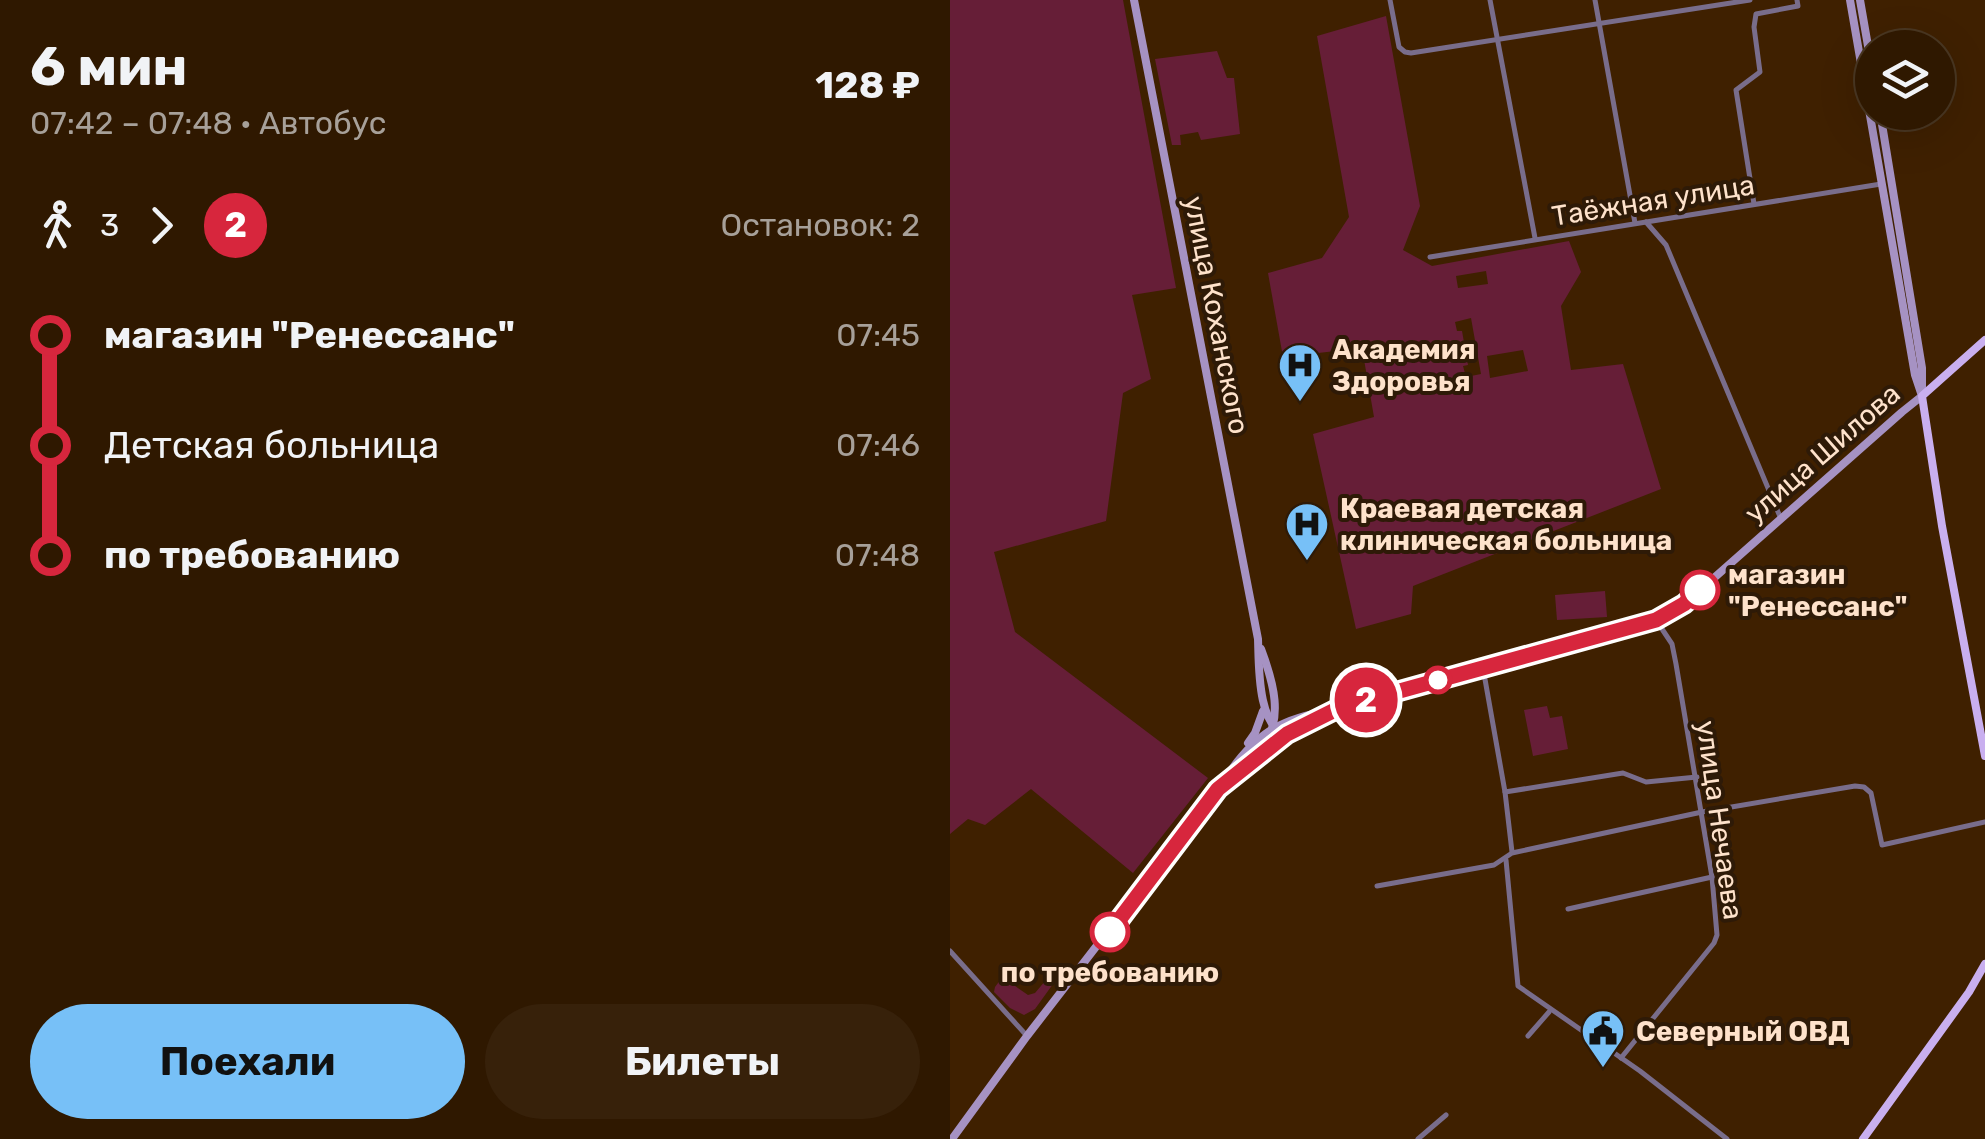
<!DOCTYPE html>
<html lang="ru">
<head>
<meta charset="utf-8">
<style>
  body { margin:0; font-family:Rubik,sans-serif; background:#37210a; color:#f1f3f6; height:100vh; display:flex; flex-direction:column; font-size:38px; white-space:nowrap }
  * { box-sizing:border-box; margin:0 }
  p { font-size:32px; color:#a7a099 }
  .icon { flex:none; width:55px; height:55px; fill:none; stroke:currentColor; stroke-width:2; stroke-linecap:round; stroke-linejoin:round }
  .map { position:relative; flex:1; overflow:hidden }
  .side { display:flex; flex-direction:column; background:#2f1800; width:950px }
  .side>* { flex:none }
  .badge { padding:0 20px; border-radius:32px; font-size:35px; line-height:65px }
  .tools { position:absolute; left:905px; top:30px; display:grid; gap:20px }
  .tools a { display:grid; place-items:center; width:100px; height:100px; border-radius:50%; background:#2f1800; box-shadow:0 10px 40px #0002,0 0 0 2px #4a3722; font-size:50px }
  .map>.badge { position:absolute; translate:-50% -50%; box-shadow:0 0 0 5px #fff }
  .legs { display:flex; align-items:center; gap:15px; height:110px; padding:0 30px; font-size:32px }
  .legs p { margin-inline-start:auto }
  .headline { display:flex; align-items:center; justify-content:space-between; height:170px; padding:0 30px }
  h1 { font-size:55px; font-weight:700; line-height:75px }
  .primary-button { display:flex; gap:20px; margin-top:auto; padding:20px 30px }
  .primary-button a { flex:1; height:115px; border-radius:60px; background:#77c0f7; color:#111; font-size:40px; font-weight:700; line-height:115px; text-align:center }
  .primary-button a+a { background:#37210a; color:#f1f3f6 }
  ul { padding:0 30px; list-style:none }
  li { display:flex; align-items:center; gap:35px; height:110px; font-size:38px }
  li i { display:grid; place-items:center; width:15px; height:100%; margin:0 12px; background:currentColor }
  li i::after { content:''; width:25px; height:25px; margin:-12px; border:8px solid; border-radius:50%; background:#2f1800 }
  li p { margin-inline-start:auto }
  li:first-child i { background:linear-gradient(#0000 50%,currentColor 0) }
  li:last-child i { background:linear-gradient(currentColor 50%,#0000 0) }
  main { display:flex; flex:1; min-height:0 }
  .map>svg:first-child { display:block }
  .green { fill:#661e37; fill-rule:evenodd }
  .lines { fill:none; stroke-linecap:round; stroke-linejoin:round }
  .street { stroke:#796d8b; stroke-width:5 }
  .secondary { stroke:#a692c3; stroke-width:8 }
  .primary { stroke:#c9afef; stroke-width:8 }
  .line-1-casing { stroke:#fff; stroke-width:22 }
  .line-1 { stroke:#d7263d; stroke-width:15 }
  .stop-1-dot { fill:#fff; stroke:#d7263d; stroke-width:5 }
  .labels { text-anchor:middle; stroke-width:8; stroke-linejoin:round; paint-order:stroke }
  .street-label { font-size:28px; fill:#fee2cb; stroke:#2e1a07 }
  .poi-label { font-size:28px; font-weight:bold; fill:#fee2cb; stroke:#2e1a07; text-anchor:start }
  .stop-label { font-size:28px; font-weight:bold; fill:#fee2cb; stroke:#2e1a07; text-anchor:start }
</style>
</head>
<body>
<main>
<section class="side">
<div class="headline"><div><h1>6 мин</h1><p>07:42 – 07:48 · Автобус</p></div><b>128 ₽</b></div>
<div class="legs"><svg class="icon" aria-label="walk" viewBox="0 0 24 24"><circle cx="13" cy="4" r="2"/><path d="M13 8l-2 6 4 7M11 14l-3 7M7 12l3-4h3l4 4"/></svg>3<svg class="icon" aria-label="forward" viewBox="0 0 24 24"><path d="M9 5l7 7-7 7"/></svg><b class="badge" style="background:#d7263d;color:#fff">2</b><p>Остановок: 2</p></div>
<ul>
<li><i style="color:#d7263d"></i><b>магазин &quot;Ренессанс&quot;</b><p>07:45</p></li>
<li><i style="color:#d7263d"></i><span>Детская больница</span><p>07:46</p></li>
<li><i style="color:#d7263d"></i><b>по требованию</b><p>07:48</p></li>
</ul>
<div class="primary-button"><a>Поехали</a><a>Билеты</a></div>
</section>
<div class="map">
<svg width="1035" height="1139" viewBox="0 0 1035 1139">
  <rect width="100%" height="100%" fill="#3f2000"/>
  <g class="green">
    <path d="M0 0H173L226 288 182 295 201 379 173 393 156 521 44 552 65 632 258 778 183 873 81 789 35 825 18 819 0 834Z"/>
    <path d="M436 16 470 206 453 250 482 266 619 241 631 272 611 306 621 370 673 364 711 489 463 586 461 614 406 629 363 434 424 417 412 348 333 357 318 273 372 258 399 217 367 36ZM536 271 538 284 508 288 506 276ZM521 318 531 374 516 377 513 366 518 365 512 331H507L505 322ZM573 350 578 371 540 378 537 356Z"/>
    <path d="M267 51 277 78H284L290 134 251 140 248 132 230 135 231 145H222L205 59Z"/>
    <path d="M655 591 657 617 607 620 605 595Z"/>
    <path d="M597 706 600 718 612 716 618 749 583 756 574 710Z"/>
    <path d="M51 979H55L78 995 85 993 96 980 103 984 85 1009 74 1015 60 1008 44 992 45 987Z"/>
  </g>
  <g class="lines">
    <g class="street">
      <path d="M440 0 449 47 455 52 461 53 800 0"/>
      <path d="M540 0 585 238"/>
      <path d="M645 0 685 223"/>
      <path d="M804 204 786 90 810 72 804 27 806 14 848 6 847 0"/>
      <path d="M696 222 716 245 831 519"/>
      <path d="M480 257 931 184"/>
      <path d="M533 668 555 792 562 852"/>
      <path d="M555 792 673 773 696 782 747 777"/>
      <path d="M556 860 568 986 690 1071 777 1139"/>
      <path d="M427 886 544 865 562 853 752 812 905 786 914 787 921 793 932 845 1035 822"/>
      <path d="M618 909 762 877"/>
      <path d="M0 951 77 1036"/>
      <path d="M578 1036 599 1012"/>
      <path d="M671 1058 764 943 767 935 762 877 726 664 722 644 706 620"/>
      <path d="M468 1139 496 1115"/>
    </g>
    <g class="secondary">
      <path d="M184 0 308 639C309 664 307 728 337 734"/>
      <path d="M900 0 965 375 972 396"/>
      <path d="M910 0 922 69"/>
      <path d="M930 112 972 368V387"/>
      <path d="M298 743 305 733 313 711"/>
      <path d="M311 749C335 720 323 681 311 649"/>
      <path d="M277 782 323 744 376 714"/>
      <path d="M2 1139 77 1036 268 789C302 738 322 719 385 710L706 620 739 600 952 412 972 396"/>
    </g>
    <g class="primary">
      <path d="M1035 340 972 396 992 526 1035 756"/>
      <path d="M913 1139 1019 992 1035 964"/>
    </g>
  </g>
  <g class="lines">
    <g class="line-1-casing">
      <path id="line-1" d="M160 932 268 789 337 734 385 710 399 705 706 620 734 604 750 590"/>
    </g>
    <use href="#line-1" class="line-1"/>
  </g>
  <defs>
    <g id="hospital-pin" transform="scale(2.25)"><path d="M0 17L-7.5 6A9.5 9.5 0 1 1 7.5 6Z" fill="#77c0f7" stroke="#2e1a07"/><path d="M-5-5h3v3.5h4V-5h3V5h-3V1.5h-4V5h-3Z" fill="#111"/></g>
    <g id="civic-pin" transform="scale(2.25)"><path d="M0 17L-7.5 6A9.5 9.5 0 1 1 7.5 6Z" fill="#77c0f7" stroke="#2e1a07"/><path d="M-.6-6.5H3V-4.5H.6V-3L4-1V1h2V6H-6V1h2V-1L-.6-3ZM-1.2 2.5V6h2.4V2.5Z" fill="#111"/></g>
  </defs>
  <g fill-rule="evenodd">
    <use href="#hospital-pin" x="350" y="365"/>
    <use href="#hospital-pin" x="357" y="524"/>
    <use href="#civic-pin" x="653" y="1031"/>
  </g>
  <g class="stop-1-dot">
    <circle cx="750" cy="590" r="18"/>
    <circle cx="488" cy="680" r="12"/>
    <circle cx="160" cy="932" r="18"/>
  </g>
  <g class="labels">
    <g class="street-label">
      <text transform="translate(703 200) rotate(-9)" y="10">Таёжная улица</text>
      <text transform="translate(267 315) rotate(79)" y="10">улица Коханского</text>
      <text transform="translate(872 453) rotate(-41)" y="10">улица Шилова</text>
      <text transform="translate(770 820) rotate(82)" y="10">улица Нечаева</text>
    </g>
    <g class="poi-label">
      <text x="382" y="359">Академия<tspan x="382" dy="32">Здоровья</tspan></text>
      <text x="390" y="518">Краевая детская<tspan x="390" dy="32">клиническая больница</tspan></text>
      <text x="686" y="1041">Северный ОВД</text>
    </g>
    <g class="stop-label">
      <text x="778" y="584">магазин<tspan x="778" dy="32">"Ренессанс"</tspan></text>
      <text x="160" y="982" text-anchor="middle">по требованию</text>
    </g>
  </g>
</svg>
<div class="tools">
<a><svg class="icon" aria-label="layers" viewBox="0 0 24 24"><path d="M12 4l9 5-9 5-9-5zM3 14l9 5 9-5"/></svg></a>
</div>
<b class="badge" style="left:416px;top:700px;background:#d7263d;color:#fff">2</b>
</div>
</main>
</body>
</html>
